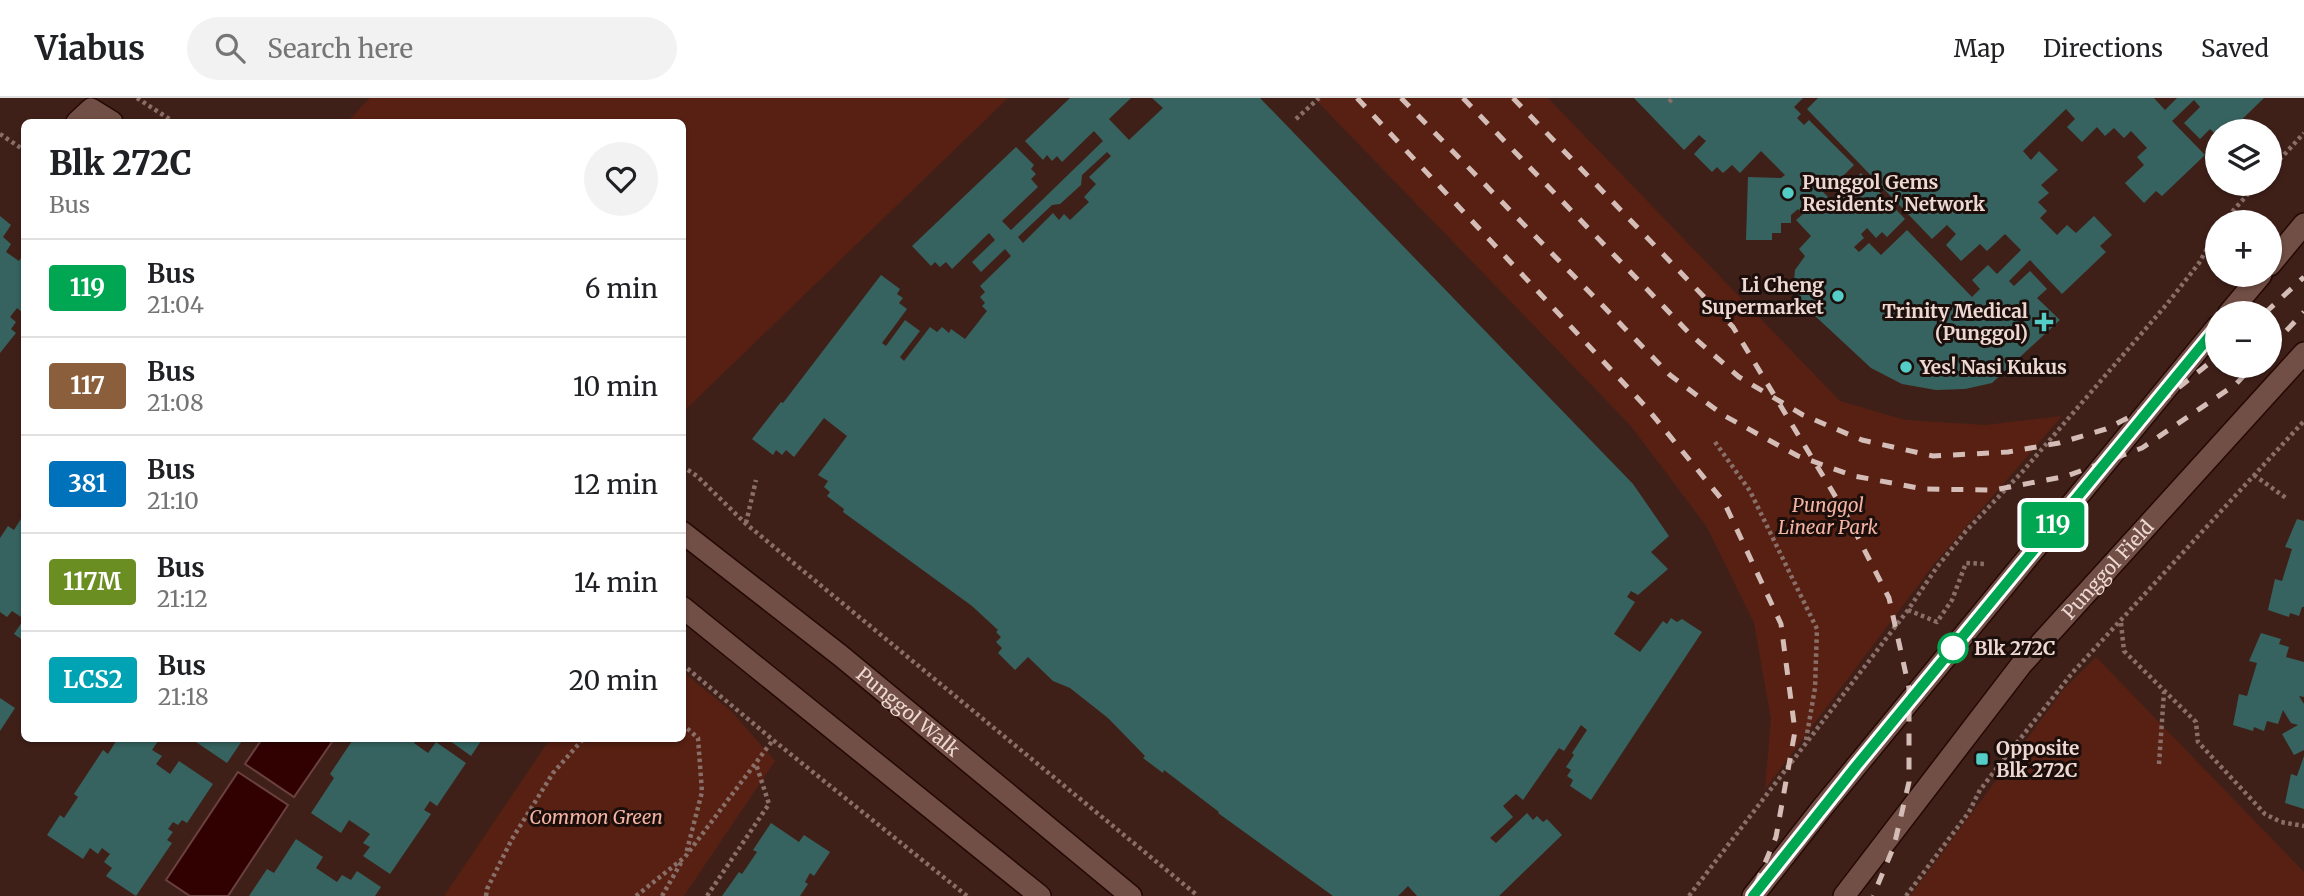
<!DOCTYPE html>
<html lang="en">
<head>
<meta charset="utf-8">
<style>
  body { margin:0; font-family:Merriweather,serif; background:#f2f2f2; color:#202124; height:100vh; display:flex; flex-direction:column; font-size:26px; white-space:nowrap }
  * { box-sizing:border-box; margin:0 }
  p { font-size:23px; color:#757577 }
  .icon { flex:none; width:38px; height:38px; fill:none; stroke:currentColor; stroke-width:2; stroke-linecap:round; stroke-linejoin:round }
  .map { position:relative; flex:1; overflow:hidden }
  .details { position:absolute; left:21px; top:21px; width:665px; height:623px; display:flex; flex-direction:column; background:#fff; border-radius:10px; box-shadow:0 2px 5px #0004 }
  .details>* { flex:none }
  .badge { padding:0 14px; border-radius:5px; font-size:24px; line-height:46px }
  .buttons { position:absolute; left:2205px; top:21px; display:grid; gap:14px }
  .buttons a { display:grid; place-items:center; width:77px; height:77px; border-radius:50%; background:#fff; box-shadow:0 2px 5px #0004; font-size:35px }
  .map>.badge { position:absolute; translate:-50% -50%; box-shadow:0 0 0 4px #fff }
  .round { display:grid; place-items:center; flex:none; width:74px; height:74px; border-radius:37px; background:#f2f2f2 }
  .head { display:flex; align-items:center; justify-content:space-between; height:119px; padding:0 28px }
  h1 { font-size:33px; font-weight:800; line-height:52px }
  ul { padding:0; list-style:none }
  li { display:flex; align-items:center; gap:21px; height:98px; padding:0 28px; border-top:2px solid #e0e0e0 }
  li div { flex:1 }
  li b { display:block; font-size:26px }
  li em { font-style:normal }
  li .badge { min-width:77px; font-weight:700; text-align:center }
  header { display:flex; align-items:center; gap:42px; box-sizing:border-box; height:98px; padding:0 35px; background:#fff; border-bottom:2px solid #e0e0e0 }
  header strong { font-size:33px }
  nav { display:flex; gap:38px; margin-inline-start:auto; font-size:24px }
  .search { width:490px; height:63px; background:#f2f2f2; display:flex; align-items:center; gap:18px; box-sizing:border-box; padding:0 24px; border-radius:38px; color:#757577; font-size:26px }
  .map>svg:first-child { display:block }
  .green { fill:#572013 }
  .water { fill:#310000; stroke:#69413f; stroke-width:2 }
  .building { fill:#36635f; fill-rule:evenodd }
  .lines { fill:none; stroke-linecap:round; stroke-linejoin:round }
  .minor-casing { stroke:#240804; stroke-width:24 }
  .path { stroke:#896f68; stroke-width:4.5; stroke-dasharray:3.5 3.5; stroke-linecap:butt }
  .minor { stroke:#724f46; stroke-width:21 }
  .rail { stroke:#d4bdb7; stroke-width:5; stroke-dasharray:12 12; stroke-linecap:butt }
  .line-casing { stroke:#fff; stroke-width:16 }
  .line { stroke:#00a651; stroke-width:10 }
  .poi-dot { fill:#54cdc6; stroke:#1c0e0b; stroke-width:2.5 }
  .stop-dot { fill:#fff; stroke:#00a651; stroke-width:3.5 }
  .labels { text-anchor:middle; stroke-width:6; stroke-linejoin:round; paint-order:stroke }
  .poi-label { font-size:19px; font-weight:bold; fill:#edd8d2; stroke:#1c0e0b; text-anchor:start }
  .park-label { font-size:19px; font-style:italic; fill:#f4b3a3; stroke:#1c0e0b }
  .street-label { font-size:19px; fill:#edd8d2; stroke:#1c0e0b }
  .stop-label { font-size:19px; font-weight:bold; fill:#edd8d2; stroke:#1c0e0b; text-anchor:start }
</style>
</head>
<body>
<header>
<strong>Viabus</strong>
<div class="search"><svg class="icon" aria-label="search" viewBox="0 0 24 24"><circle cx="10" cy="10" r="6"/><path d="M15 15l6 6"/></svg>Search here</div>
<nav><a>Map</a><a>Directions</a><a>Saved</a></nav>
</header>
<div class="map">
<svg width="2304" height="798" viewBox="0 0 2304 798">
  <rect width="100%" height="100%" fill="#3f2019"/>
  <g class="green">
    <path d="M370 0H1008L683 314 682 24H347Z"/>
    <path d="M1314 0H1548L1840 303 1905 322 1985 327 2062 318 1934 466 1765 691 1771 621 1754 525 1707 429 1631 328Z"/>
    <path d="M2096 559 2304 774V798H1910L2064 591Z"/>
    <path d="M683 574 731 613 775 663 684 798H444L550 641 682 640Z"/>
  </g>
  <g class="water">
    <path d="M262 641V640L334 641 294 699 245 666Z"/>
    <path d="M238 674 288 707 228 798H190L166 782Z"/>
  </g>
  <g class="building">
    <path d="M1070 0H1131L1109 21 1129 42 1163 10 1152 0H1260L1633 386 1669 438 1651 454 1668 471 1638 497 1631 493 1627 499 1635 504 1614 536 1640 554 1663 523 1667 526 1671 520 1677 524 1682 521 1702 534 1591 702 1570 688 1573 682 1567 678 1571 672 1566 669 1574 657 1572 655 1587 632 1581 627 1564 653 1559 650 1523 702 1516 696 1503 708 1513 719 1490 740 1496 745 1527 715 1533 722 1537 718 1543 724 1547 721 1562 737 1499 798H1417L1408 788 1398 798H1333L1218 715 1219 714 1164 672 1163 675 1143 660 1145 658 1108 620 1070 590 1053 583 1028 559 1015 572 998 555 1002 550 996 544 1001 539 996 534 998 532 972 508 843 414 844 411 827 398 830 394 824 389 828 383 818 377 847 338 824 320 794 359 786 352 782 357 776 352 773 357 752 341 781 304 783 305 881 177 900 191 897 196 903 200 899 205 907 211 882 245 886 248 905 222 920 233 900 259 904 263 930 229 937 234 942 229 949 235 951 231 965 241 987 213 982 208 985 205 980 199 985 194 980 188 1011 158 1005 151 981 174 972 164 995 142 989 135 952 171 946 164 940 169 935 164 931 168 912 148 1016 49 1034 67 1031 71 1036 76 1031 81 1038 89 1002 123 1011 132 1103 43 1094 33 1062 64 1057 58 1052 63 1047 57 1043 62 1025 43ZM1107 54 1111 58 1089 79 1096 86 1084 99 1089 104 1070 122 1064 116 1059 122 1053 115 1023 145 1018 139 1052 107 1060 106 1081 87 1082 77Z"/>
    <path d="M1634 0H1803L1794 9 1801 16 1797 20 1804 27 1809 22 1854 67 1835 86 1830 80 1823 86 1814 78 1810 81 1832 103 1861 75 1905 121 1887 139 1882 134 1876 140 1867 130 1861 136 1864 140 1854 149 1859 154 1869 145 1881 157 1907 132 1972 199 1980 191 1972 182 1988 167 1997 176 2021 152 2005 136 1987 153 1980 146 1961 163 1946 147 1956 136 1947 127 1932 141 1807 11 1818 0H2154L2165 12 2177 0H2264L2230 33H2217V38L2210 31 2200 41 2184 25 2200 9 2194 2 2172 23 2205 57 2162 98 2156 93 2144 105 2125 85 2144 67 2137 59 2147 50 2131 33 2124 40 2114 30 2105 38 2097 29 2082 44 2067 29 2075 21 2066 11 2023 53 2031 62 2039 53 2058 72 2041 87 2049 95 2038 104 2047 113 2040 120 2057 137 2067 127 2076 135 2094 118 2112 137 2100 148 2106 154 2062 196 2030 162 2009 183 2014 188 2030 173 2047 191 2037 200 2060 222 1992 285 1965 291 1936 292 1902 286 1871 270 1799 203 1794 183 1795 172 1805 158 1799 151 1811 138 1796 122 1803 116 1798 111 1791 117V125H1781V135H1772V142H1746L1748 79 1781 80 1785 77 1761 53 1740 75 1732 67 1723 75 1717 69 1712 74 1694 56 1706 43 1699 37 1684 52Z"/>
    <path d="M0 118 11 127 3 139 11 146 6 154 19 163 24 155V212L23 215 17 210 10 219 16 224 11 231 16 235 0 255Z"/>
    <path d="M24 416V543L14 536 24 521 12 513 7 519 0 514V440L8 428 14 432Z"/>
    <path d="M2297 421 2304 423V509H2302L2299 518 2290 515 2289 519 2268 512 2275 481 2282 483 2292 451 2285 449Z"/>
    <path d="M2261 535 2281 541 2279 546 2289 549 2286 559 2304 564V599L2299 598 2304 606V652L2294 657 2282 636 2298 627 2291 625 2283 612 2278 626 2267 623 2264 633 2254 629 2253 633 2233 627 2239 596 2247 598 2257 565 2249 563Z"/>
    <path d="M0 600 15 610 0 633Z"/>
    <path d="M118 640H160L152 652 162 658 156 666 170 676 179 663 213 686 187 725 182 722 178 727 173 724 168 731 173 734 167 742 172 745 136 798 106 778 112 770 104 764 110 756 102 750 98 756 90 750 83 761 47 737 60 717 64 720 78 699 74 696 103 652 108 656Z"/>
    <path d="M198 640H244L227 665 196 644Z"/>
    <path d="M354 640H418L414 645 428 655 436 644 466 665 437 708 430 703 424 712 431 716 390 776 363 758 370 749 363 745 370 736 349 722 341 735 311 715 334 680 330 676Z"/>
    <path d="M446 640H483L471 658Z"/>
    <path d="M2304 658V711L2285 705 2291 676 2297 678Z"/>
    <path d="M771 725 799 744 804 737 830 754 814 778 810 775 805 784 808 786 800 798H722L739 774 742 776 757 754 753 752Z"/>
    <path d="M296 741 323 759 316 770 337 784 342 777 351 782 357 773 381 789 375 798H249L267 771 274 775Z"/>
  </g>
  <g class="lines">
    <g class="minor-casing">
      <g id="minor">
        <path d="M77 24 91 11 112 24"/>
        <path d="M2270 167 2304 126"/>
        <path d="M2229 215 2261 177"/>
        <path id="s1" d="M682 434 841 558 1131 798"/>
        <path d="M682 509 1040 798"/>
        <path d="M1753 798 1822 710 2217 229"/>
        <path id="s2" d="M1844 798 2021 567 2304 255"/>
      </g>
    </g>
    <g class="path">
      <path d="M137 0 174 24"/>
      <path d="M1669 4 1673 0"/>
      <path d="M1296 21 1319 0"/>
      <path d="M0 36 24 52"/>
      <path d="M2270 72 2304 35"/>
      <path d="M2223 124 2257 86"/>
      <path d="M1715 344 1750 393 1817 531 1815 590 1806 642"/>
      <path d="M682 368 697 378 745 425 1198 798"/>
      <path d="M2254 377 2286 400"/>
      <path d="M746 425 756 382"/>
      <path d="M1908 512 1937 524 1952 502 1966 465 1986 466"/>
      <path d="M2121 525 2124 553 2196 624 2198 644 2265 716 2281 724 2304 728"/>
      <path d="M682 566 773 642 967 798"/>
      <path d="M682 626 698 640 702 694 686 756"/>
      <path d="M2159 666 2164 594"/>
      <path d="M486 798 487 791 512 741 553 675 584 640"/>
      <path d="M636 798 685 759 773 642"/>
      <path d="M662 798 682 763"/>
      <path d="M707 798 769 706 756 666"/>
      <path d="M1689 798 1908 512 1937 469 1966 433 2023 373 2167 206 2199 165 2217 133"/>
      <path d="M1906 798 1969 714 1980 692 1997 670 2073 574 2304 323"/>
    </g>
    <use href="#minor" class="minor"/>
    <g class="rail">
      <path d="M1357 0 1646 309 1724 404 1781 526 1795 633 1776 739 1751 798"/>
      <path d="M1401 0 1670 277 1723 317 1798 358 1854 378 1924 391 1994 392 2067 378 2142 350 2236 286 2253 268"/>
      <path d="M1463 0 1691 237 1739 279 1803 317 1862 342 1933 358 2008 354 2059 345 2106 331 2163 302 2217 259"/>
      <path d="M1513 0 1733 229 1846 416 1889 500 1909 590V684L1894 748 1873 798"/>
      <path d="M2265 215 2304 179"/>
      <path d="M2270 250 2304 214"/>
    </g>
  </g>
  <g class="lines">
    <g class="line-casing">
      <path id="line" d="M1753 798 1857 667 2217 229"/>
    </g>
    <use href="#line" class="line"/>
  </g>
  <g class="poi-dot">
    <circle cx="1788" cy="95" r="7"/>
    <circle cx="1838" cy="198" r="7"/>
    <path d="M2040.5 213.5h7v7h7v7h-7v7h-7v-7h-7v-7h7z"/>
    <circle cx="1906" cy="269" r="7"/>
    <rect x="1975" y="654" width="14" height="14" rx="3.5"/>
  </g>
  <circle class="stop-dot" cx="1953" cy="550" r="14"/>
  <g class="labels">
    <g class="poi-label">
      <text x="1802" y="91">Punggol Gems<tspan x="1802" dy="22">Residents' Network</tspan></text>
      <text x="1824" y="194" text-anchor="end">Li Cheng<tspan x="1824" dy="22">Supermarket</tspan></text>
      <text x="2028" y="220" text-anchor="end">Trinity Medical<tspan x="2028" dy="22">(Punggol)</tspan></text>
      <text x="1920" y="276">Yes! Nasi Kukus</text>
      <text x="1996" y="657">Opposite<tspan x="1996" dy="22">Blk 272C</tspan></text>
    </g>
    <g class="park-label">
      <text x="1828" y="414">Punggol<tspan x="1828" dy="22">Linear Park</tspan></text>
      <text x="596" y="726">Common Green</text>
    </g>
    <g class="street-label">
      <text dy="7" stroke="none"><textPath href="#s2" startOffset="420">Punggol Field</textPath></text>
      <text dy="7" stroke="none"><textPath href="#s1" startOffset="289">Punggol Walk</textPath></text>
    </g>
    <g class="stop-label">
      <text x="1974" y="557">Blk 272C</text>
    </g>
  </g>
</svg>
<div class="buttons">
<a><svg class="icon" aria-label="layers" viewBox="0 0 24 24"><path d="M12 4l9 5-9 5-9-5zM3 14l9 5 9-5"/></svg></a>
<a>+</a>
<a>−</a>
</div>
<b class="badge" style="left:2053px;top:427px;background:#00a651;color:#fff">119</b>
<section class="details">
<div class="head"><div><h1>Blk 272C</h1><p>Bus</p></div><a class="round"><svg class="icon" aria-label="heart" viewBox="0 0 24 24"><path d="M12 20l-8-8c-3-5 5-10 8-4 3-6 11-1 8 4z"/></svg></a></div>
<ul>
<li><span class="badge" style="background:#00a651;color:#fff">119</span><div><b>Bus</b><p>21:04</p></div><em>6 min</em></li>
<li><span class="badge" style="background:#8b5e3c;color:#fff">117</span><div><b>Bus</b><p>21:08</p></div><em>10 min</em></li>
<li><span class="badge" style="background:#0072bc;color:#fff">381</span><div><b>Bus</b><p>21:10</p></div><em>12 min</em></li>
<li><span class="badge" style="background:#6b8e23;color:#fff">117M</span><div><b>Bus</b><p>21:12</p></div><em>14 min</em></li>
<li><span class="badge" style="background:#00a3b4;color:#fff">LCS2</span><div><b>Bus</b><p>21:18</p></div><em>20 min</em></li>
</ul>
</section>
</div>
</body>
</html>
